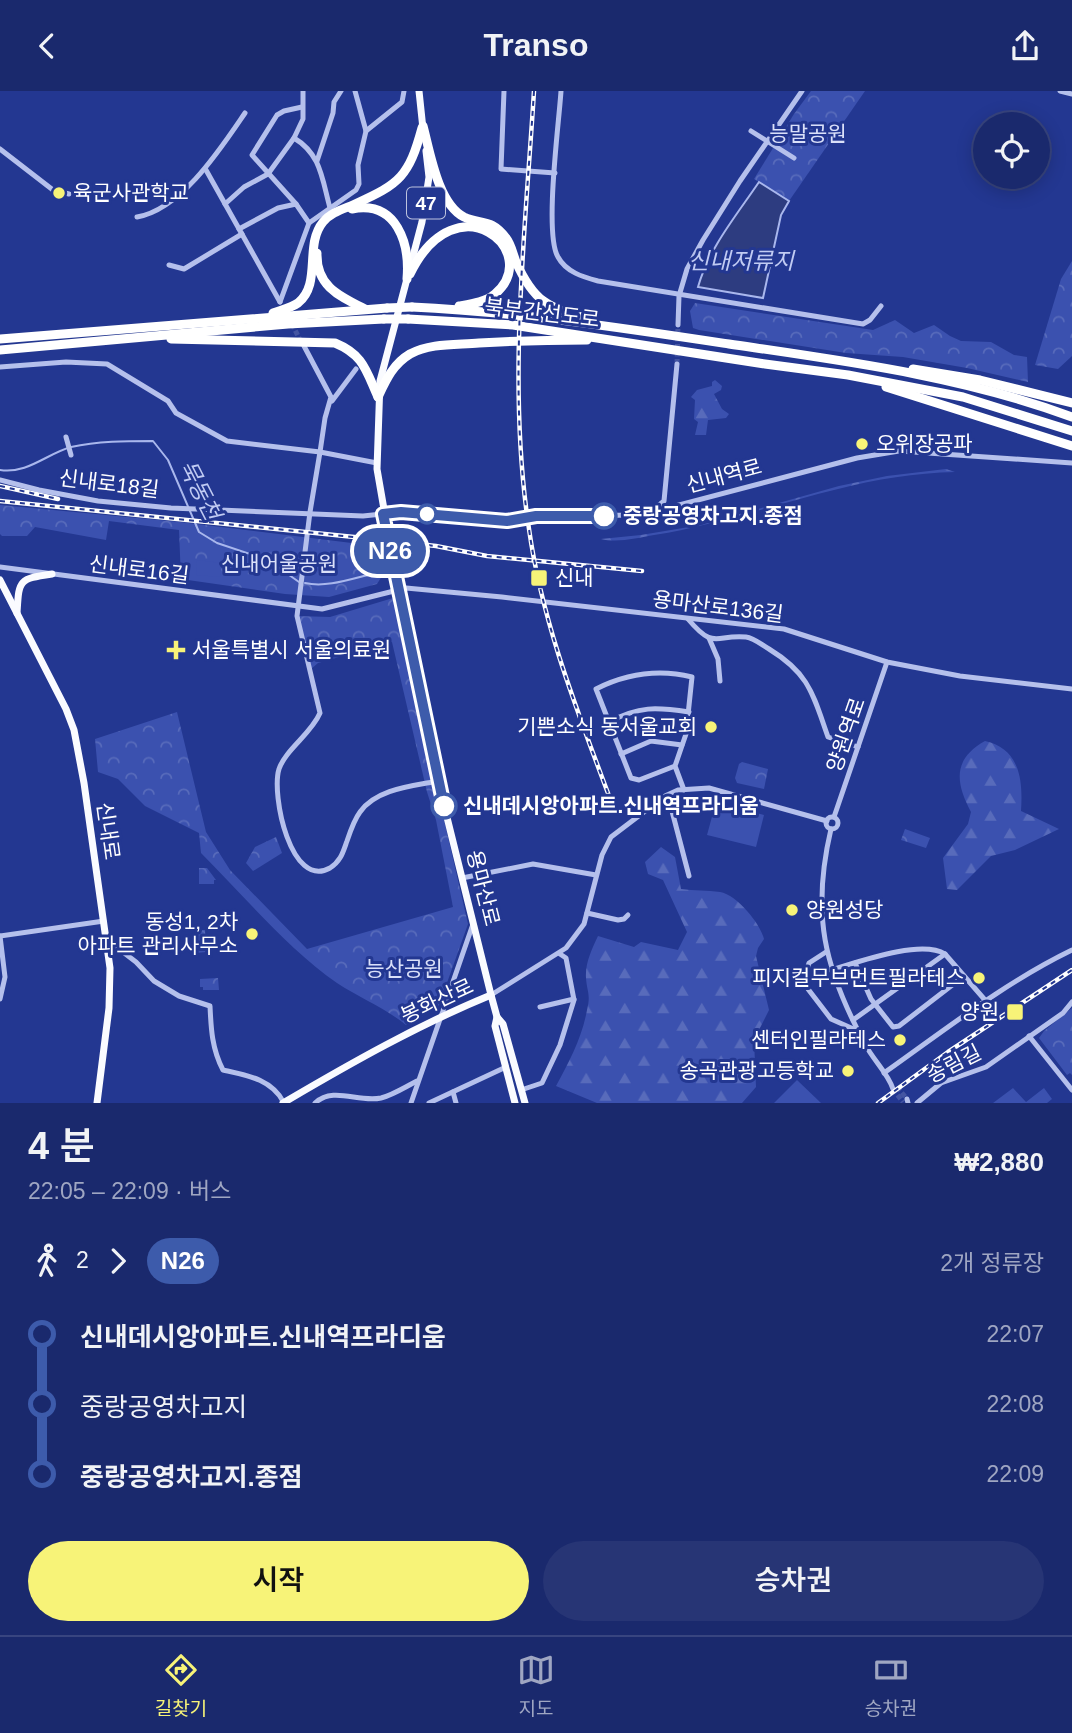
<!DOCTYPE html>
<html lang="ko">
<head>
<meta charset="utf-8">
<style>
  body { margin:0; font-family:Helvetica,"Noto Sans KR",sans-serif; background:#273575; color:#f1f3f6; height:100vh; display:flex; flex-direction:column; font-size:26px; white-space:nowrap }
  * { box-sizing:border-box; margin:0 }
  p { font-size:23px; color:#9fa6c2 }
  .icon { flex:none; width:38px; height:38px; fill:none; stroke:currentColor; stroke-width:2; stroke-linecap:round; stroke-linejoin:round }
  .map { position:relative; height:1012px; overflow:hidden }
  .drawer { display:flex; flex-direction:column; background:#1a296d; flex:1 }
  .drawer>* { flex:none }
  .badge { padding:0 14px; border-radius:23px; font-size:24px; line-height:46px }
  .buttons { position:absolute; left:973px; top:21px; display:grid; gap:14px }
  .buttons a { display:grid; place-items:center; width:77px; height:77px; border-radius:50%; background:#1a296d; box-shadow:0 4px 18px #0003,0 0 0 2px #384580; font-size:35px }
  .map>.badge { position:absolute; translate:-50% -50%; box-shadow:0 0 0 4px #fff }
  .legs { display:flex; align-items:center; gap:10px; height:77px; padding:0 28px; font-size:23px }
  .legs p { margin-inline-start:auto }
  .head { display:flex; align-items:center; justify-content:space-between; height:119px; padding:0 28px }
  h1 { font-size:38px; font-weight:600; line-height:52px }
  .action { display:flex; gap:14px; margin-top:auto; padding:14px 28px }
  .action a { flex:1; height:80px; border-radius:42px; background:#f7f378; color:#111; font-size:28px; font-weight:600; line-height:80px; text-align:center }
  .action a+a { background:#273575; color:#f1f3f6 }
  ul { padding:0 28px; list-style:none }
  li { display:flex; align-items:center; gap:24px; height:70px; font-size:26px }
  li i { display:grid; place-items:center; width:10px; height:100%; margin:0 9px; background:currentColor }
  li i::after { content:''; width:18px; height:18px; margin:-9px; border:5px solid; border-radius:50%; background:#1a296d }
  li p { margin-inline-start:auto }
  li:first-child i { background:linear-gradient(#0000 50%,currentColor 0) }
  li:last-child i { background:linear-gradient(currentColor 50%,#0000 0) }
  header { display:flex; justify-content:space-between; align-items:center; height:91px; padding:0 28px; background:#1a296d; font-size:32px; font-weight:600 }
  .tabs { display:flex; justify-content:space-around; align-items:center; height:98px; border-top:2px solid #384580; background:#1a296d; font-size:19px; color:#9fa6c2 }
  .tabs a { display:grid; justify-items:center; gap:4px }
  .tabs .active { color:#f7f378 }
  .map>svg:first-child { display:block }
  .forest { fill:url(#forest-firs) }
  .park { fill:url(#park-crowns) }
  .pitch { fill:#3b51af }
  .water { fill:#2d3c80; stroke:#a9b7ed; stroke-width:2 }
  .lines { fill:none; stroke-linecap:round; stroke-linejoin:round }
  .stream { stroke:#a9b7ed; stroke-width:2 }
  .minor-tunnel { stroke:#4455a2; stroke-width:5; stroke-dasharray:5 2.5; stroke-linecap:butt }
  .minor { stroke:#b5c0ec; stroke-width:5 }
  .major { stroke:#fafbff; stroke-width:7 }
  .highway { stroke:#fff; stroke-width:9 }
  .rail-casing { stroke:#fff; stroke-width:4.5 }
  .rail { stroke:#233791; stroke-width:2; stroke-dasharray:5; stroke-linecap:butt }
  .minor-bridge { stroke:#b5c0ec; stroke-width:5 }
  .highway-bridge { stroke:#fff; stroke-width:9 }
  .line-1-casing { stroke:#fff; stroke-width:16 }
  .line-1 { stroke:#3d5bab; stroke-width:10 }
  .poi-dot { fill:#f7f378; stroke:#233791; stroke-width:2.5 }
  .stop-1-dot { fill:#fff; stroke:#3d5bab; stroke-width:3.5 }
  .labels { text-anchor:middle; stroke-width:6; stroke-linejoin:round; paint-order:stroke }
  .shield { fill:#233791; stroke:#bdc3de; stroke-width:2 }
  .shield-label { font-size:19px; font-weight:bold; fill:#fff }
  .park-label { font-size:21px; fill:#dae0f9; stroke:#233791 }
  .poi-label { font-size:21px; fill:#fff; stroke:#233791; text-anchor:end }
  .street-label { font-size:21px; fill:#fff; stroke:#233791 }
  .stop-label { font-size:21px; font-weight:bold; fill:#fff; stroke:#233791; text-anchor:start }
  .water-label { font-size:23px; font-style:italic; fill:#c1cbf3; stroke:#233791 }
</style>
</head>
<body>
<header><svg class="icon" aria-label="back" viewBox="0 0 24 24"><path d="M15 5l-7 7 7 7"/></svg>Transo<svg class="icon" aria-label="share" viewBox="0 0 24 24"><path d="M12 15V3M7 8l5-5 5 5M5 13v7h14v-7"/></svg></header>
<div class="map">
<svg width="1072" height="1012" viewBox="0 0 1072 1012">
  <defs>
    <pattern id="forest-firs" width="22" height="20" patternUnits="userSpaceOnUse" patternTransform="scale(1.75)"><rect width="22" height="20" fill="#3b51af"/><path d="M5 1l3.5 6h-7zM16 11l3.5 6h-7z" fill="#586bbb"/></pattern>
    <pattern id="park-crowns" width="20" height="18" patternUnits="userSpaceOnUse" patternTransform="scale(1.75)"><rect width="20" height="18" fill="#3b51af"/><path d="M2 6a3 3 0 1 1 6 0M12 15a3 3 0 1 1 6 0" fill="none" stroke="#586bbb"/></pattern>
  </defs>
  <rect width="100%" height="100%" fill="#233791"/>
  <g class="forest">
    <path d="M715 289 722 295 721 299 714 303 722 318 729 323 726 327 708 329 706 344H695L698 331 694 328 695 309 691 306 697 299 712 295V291Z"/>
    <path d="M946 378 955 381C915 382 876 388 838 398 776 413 717 434 654 444 638 447 617 452 601 448L641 444 701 434 839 395 887 385Z"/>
    <path d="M985 650C1020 658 1023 689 1021 720L1059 738 1015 759 991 765 957 799 947 798 943 767 968 733 971 721C955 691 953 668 985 650Z"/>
    <path d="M661 756 675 766 681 798C694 800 707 799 720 801 737 804 760 832 764 848L758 857 756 865 769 919 754 949 756 996 742 1012H597L556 995C569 971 582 947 587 919 591 903 587 901 586 887 585 872 592 858 598 845L634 856 641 851 678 859 687 841 663 789 648 783 645 771Z"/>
  </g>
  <g class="park">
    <path d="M811 0H865L789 110 754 88 794 23Z"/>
    <path d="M1072 170V265L1058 278 1035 274 1061 188Z"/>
    <path d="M695 212 873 239 895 229 914 242 934 234 950 245 961 250 991 251 1014 264 1027 266 1028 291 967 277 903 266 846 262 699 239 693 237 690 220Z"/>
    <path d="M0 414 180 431 368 454 379 465 382 485 377 493 329 506 285 503 181 488 179 439 109 430 106 449 35 436 27 445H2L0 443Z"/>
    <path d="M393 507 468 833 438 917 406 934C385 917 360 907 337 892 288 858 243 804 201 762L199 742 145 715 118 688 98 681 95 648 177 621 206 741 230 779 307 858 453 816 436 729 427 701 392 551 318 572 311 578 297 525 330 526Z"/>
    <path d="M742 671 768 678 764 698 737 692 735 687 739 673Z"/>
    <path d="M905 738 930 747 926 757 901 749Z"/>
    <path d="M276 746 282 762 253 780 246 772 255 756Z"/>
    <path d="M199 777H207L216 789H214V793H199Z"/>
    <path d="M195 839H205L206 861 196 862Z"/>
    <path d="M218 887 219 899H203V896H200V888Z"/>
    <path d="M1072 917V984L1070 982 1067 984 1039 947 1044 940Z"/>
  </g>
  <g class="pitch">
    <path d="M197 469 222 472 220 486 196 484Z"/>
    <path d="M716 711 764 724 756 756 707 744Z"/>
    <path d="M797 989 821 1012H774Z"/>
    <path d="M1013 997 1026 1011 1044 997 1052 1008 1047 1012H993Z"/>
  </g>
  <path class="water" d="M759 91 789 110 781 124 763 207 698 196C709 157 736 125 759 91Z"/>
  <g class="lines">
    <g class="stream">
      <path d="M0 379C28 383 46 363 71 356 98 350 126 350 153 350L168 369 199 441 217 452 268 469 299 491"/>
      <path d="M305 492C326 497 351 488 372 483"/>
    </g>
    <g class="minor-tunnel">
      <path d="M292 233 302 253"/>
      <path d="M677 273 678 234"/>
      <path d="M897 996 907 1008"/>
      <path d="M893 998 903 1011"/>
    </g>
    <g class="minor">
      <path d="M355 0 366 40"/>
      <path d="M504 0 501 78 555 82"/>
      <path d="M561 0C559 32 544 143 558 166 566 181 583 186 598 190L863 233 870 229 881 215"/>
      <path d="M1060 0 1072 3"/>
      <path d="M294 47C321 63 322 88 330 117"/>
      <path d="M0 58 53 99 69 103"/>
      <path d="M317 70 333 22 334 11 341 0"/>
      <path d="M206 79 280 211"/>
      <path d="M225 113 244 96 268 83 294 47 303 28V0"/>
      <path d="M296 113 252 64 277 24 284 20 302 16"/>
      <path d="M137 126C182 118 221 57 245 22"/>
      <path d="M239 138 278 117 296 113 309 132"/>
      <path d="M169 174 184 178 242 143"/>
      <path d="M280 211 309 132 356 99 359 93 358 74 366 40 402 11 404 0"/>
      <path d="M678 234 679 205 687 178 703 149 740 90 802 0"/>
      <path d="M0 276 66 271 107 273 168 310 176 322 227 350 320 361 325 327 331 306 304 255"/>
      <path d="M332 310 356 278"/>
      <path d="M66 346 71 364"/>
      <path d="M377 372 320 361 310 421 297 525 320 622C311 643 286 658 279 678 271 704 291 799 330 777 341 770 343 761 347 750 350 741 354 729 360 721 376 698 412 695 438 690"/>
      <path d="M0 389 39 399 98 410 171 417 363 425 401 421 507 430 536 425 641 424 857 367 899 360 1072 372"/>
      <path d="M653 419 664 410 677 273"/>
      <path d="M0 476 322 518 406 497 502 506 784 538 887 571 960 585 1072 598"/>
      <path d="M688 528C715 560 715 543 746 546 754 547 762 554 769 558 810 583 813 604 828 646L858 656"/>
      <path d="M709 547 718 568 720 590"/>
      <path d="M609 631C639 615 656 616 689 621"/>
      <path d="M621 663 651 650 682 654"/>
      <path d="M675 675 639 689 631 687 596 598C626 583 659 578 692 586L686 643 675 675 684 699"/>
      <path d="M659 708 672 720 689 785"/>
      <path d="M834 726 887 571"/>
      <circle cx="832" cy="732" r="6"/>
      <path d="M831 738C811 823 824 877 865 953 873 969 888 982 893 998"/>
      <path d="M462 787 533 773 596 784"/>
      <path d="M587 822 618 829 624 828 628 824"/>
      <path d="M0 845 104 830"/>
      <path d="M106 848 136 871 154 890 179 905 210 915C211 938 212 958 223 979 246 984 272 988 284 1012"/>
      <path d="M826 861 809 872 805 884 808 898 831 928 858 940"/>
      <path d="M855 872 871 908 893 936 899 935 964 885"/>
      <path d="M831 879C858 871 921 848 945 863L985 909"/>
      <path d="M491 904 566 857 584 833 602 764 611 746 665 705 678 699 709 697 827 730"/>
      <path d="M0 908 5 886 0 845"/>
      <path d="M540 916 574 908"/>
      <path d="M853 929 945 863"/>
      <path d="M1029 945 1072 999"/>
      <path d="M884 982C945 939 1004 892 1072 859"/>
      <path d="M521 999 542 992 560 954 574 909 566 867 560 863"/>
      <path d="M453 1001 456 1012"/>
      <path d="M907 1008 908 1012"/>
      <path d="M315 1012C334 995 358 1012 381 1007 393 1004 405 996 417 990"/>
      <path d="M411 1012 473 833"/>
      <path d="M429 1012 506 976"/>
      <path d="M917 1012 941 992 986 976 1063 922 1072 911"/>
    </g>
    <g class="major">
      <path d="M419 0 423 38"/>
      <path d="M426 60 429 86 422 131 380 290 377 378 398 499 438 690 491 904 497 926 503 933 525 1012"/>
      <path d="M0 489 66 618 74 639 84 692 110 877 109 917 97 1012"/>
      <path d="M17 522C19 489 18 488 52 483"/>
      <path d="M497 926 495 935 515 1012"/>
      <path d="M283 1012C351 972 418 934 491 904"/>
    </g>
    <g class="highway">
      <path d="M423 35C430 61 438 113 464 126 481 134 491 127 506 147 511 153 513 163 516 171 534 211 547 216 588 228"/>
      <path d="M352 118C397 109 410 153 407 188"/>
      <path d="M317 162C316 195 339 205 365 218"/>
      <path d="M410 183C457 87 544 161 495 203 486 211 471 213 459 215"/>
      <path d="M412 216C518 221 623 237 729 253 845 270 962 285 1072 326"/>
      <path d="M273 222C281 219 291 217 298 212 322 193 304 154 323 131 331 121 344 118 355 113 400 93 409 85 422 37"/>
      <path d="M408 228 513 234 765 273 848 284 963 306 1072 340"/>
      <path d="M0 248 387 217"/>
      <path d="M171 248 335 252C364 264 366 280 378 306"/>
      <path d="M0 259 288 233 384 228"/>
      <path d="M913 278 980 289 1072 312"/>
      <path d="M886 296 1072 355"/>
      <path d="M378 306C386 289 393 273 410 263 430 252 456 254 479 252 515 250 551 249 587 249"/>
    </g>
    <g class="rail-casing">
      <g id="rail">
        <path d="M534 0C525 145 507 294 529 438 543 537 581 629 615 721"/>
        <path d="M0 395 58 408"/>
        <path d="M0 410 364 447 436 455 487 465 642 480"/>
        <path d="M878 1012 948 961 1072 879"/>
      </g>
    </g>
    <use href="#rail" class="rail"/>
    <path class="minor-bridge" d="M751 40 794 67"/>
    <g class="highway-bridge">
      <path d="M387 217 412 216"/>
      <path d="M384 228H408"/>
    </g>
  </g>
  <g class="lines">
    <g class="line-1-casing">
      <path id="line-1" d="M444 715 383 423 401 421 507 430 536 425H604"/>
    </g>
    <use href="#line-1" class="line-1"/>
  </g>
  <g class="poi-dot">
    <circle cx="59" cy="102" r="7"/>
    <circle cx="862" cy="353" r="7"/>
    <rect x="530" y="478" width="18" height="18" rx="3.5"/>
    <path d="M172.5 548.5h7v7h7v7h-7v7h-7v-7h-7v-7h7z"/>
    <circle cx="711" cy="636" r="7"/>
    <circle cx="792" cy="819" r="7"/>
    <circle cx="252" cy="843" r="7"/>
    <circle cx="979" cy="887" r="7"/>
    <rect x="1006" y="912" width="18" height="18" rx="3.5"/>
    <circle cx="900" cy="949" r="7"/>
    <circle cx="848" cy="980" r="7"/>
  </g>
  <g class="stop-1-dot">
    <circle cx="427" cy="423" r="9"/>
    <circle cx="604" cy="425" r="12"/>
    <circle cx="444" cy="715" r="12"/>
  </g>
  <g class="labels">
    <rect class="shield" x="407" y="96.5" width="38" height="31" rx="5"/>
    <g class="shield-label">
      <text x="426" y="119">47</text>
    </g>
    <g class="park-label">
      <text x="808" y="50">능말공원</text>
      <text x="279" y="480">신내어울공원</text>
      <text x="404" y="885">능산공원</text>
    </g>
    <g class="poi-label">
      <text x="73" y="109" text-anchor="start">육군사관학교</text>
      <text x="876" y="360" text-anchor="start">오위장공파</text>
      <text x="555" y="494" text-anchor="start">신내</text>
      <text x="192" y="566" text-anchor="start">서울특별시 서울의료원</text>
      <text x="697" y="643">기쁜소식 동서울교회</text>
      <text x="806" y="826" text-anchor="start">양원성당</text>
      <text x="238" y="838">동성1, 2차<tspan x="238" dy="24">아파트 관리사무소</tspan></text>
      <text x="965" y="894">피지컬무브먼트필라테스</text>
      <text x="999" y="928">양원</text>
      <text x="886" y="956">센터인필라테스</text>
      <text x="834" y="987">송곡관광고등학교</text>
    </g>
    <g class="street-label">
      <text transform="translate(542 222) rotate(7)" y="7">북부간선도로</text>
      <text transform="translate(724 385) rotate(-15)" y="7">신내역로</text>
      <text transform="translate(109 393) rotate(7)" y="7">신내로18길</text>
      <text transform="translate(139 479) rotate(7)" y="7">신내로16길</text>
      <text transform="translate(718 516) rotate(7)" y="7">용마산로136길</text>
      <text transform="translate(846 644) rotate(-71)" y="7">양원역로</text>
      <text transform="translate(108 740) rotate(82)" y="7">신내로</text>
      <text transform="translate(483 797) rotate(76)" y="7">용마산로</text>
      <text transform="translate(437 910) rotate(-25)" y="7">봉화산로</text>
      <text transform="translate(954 973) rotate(-27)" y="7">송림길</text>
    </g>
    <g class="stop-label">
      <text x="623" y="432">중랑공영차고지.종점</text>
      <text x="463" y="722">신내데시앙아파트.신내역프라디움</text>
    </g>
    <g class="water-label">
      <text x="741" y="178">신내저류지</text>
      <text transform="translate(200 399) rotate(63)" y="8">묵동천</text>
    </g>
  </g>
</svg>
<div class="buttons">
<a><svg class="icon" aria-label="locate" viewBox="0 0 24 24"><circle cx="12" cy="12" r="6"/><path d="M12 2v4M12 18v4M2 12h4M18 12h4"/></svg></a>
</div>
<b class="badge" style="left:390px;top:460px;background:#3d5bab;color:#fff">N26</b>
</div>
<section class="drawer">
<div class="head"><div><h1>4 분</h1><p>22:05 – 22:09 · 버스</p></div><b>₩2,880</b></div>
<div class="legs"><svg class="icon" aria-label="walk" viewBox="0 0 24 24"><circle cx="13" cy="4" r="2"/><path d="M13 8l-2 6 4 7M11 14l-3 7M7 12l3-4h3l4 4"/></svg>2<svg class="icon" aria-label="forward" viewBox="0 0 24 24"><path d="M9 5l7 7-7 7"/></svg><b class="badge" style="background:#3d5bab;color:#fff">N26</b><p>2개 정류장</p></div>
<ul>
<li><i style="color:#3d5bab"></i><b>신내데시앙아파트.신내역프라디움</b><p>22:07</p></li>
<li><i style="color:#3d5bab"></i><span>중랑공영차고지</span><p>22:08</p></li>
<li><i style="color:#3d5bab"></i><b>중랑공영차고지.종점</b><p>22:09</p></li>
</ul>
<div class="action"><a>시작</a><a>승차권</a></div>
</section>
<nav class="tabs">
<a class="active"><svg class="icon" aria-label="directions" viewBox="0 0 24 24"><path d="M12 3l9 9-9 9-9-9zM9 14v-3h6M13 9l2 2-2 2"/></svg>길찾기</a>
<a><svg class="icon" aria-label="map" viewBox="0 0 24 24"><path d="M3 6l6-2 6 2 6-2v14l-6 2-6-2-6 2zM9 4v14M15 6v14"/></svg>지도</a>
<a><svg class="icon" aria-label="tickets" viewBox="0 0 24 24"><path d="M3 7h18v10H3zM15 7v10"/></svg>승차권</a>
</nav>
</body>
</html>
